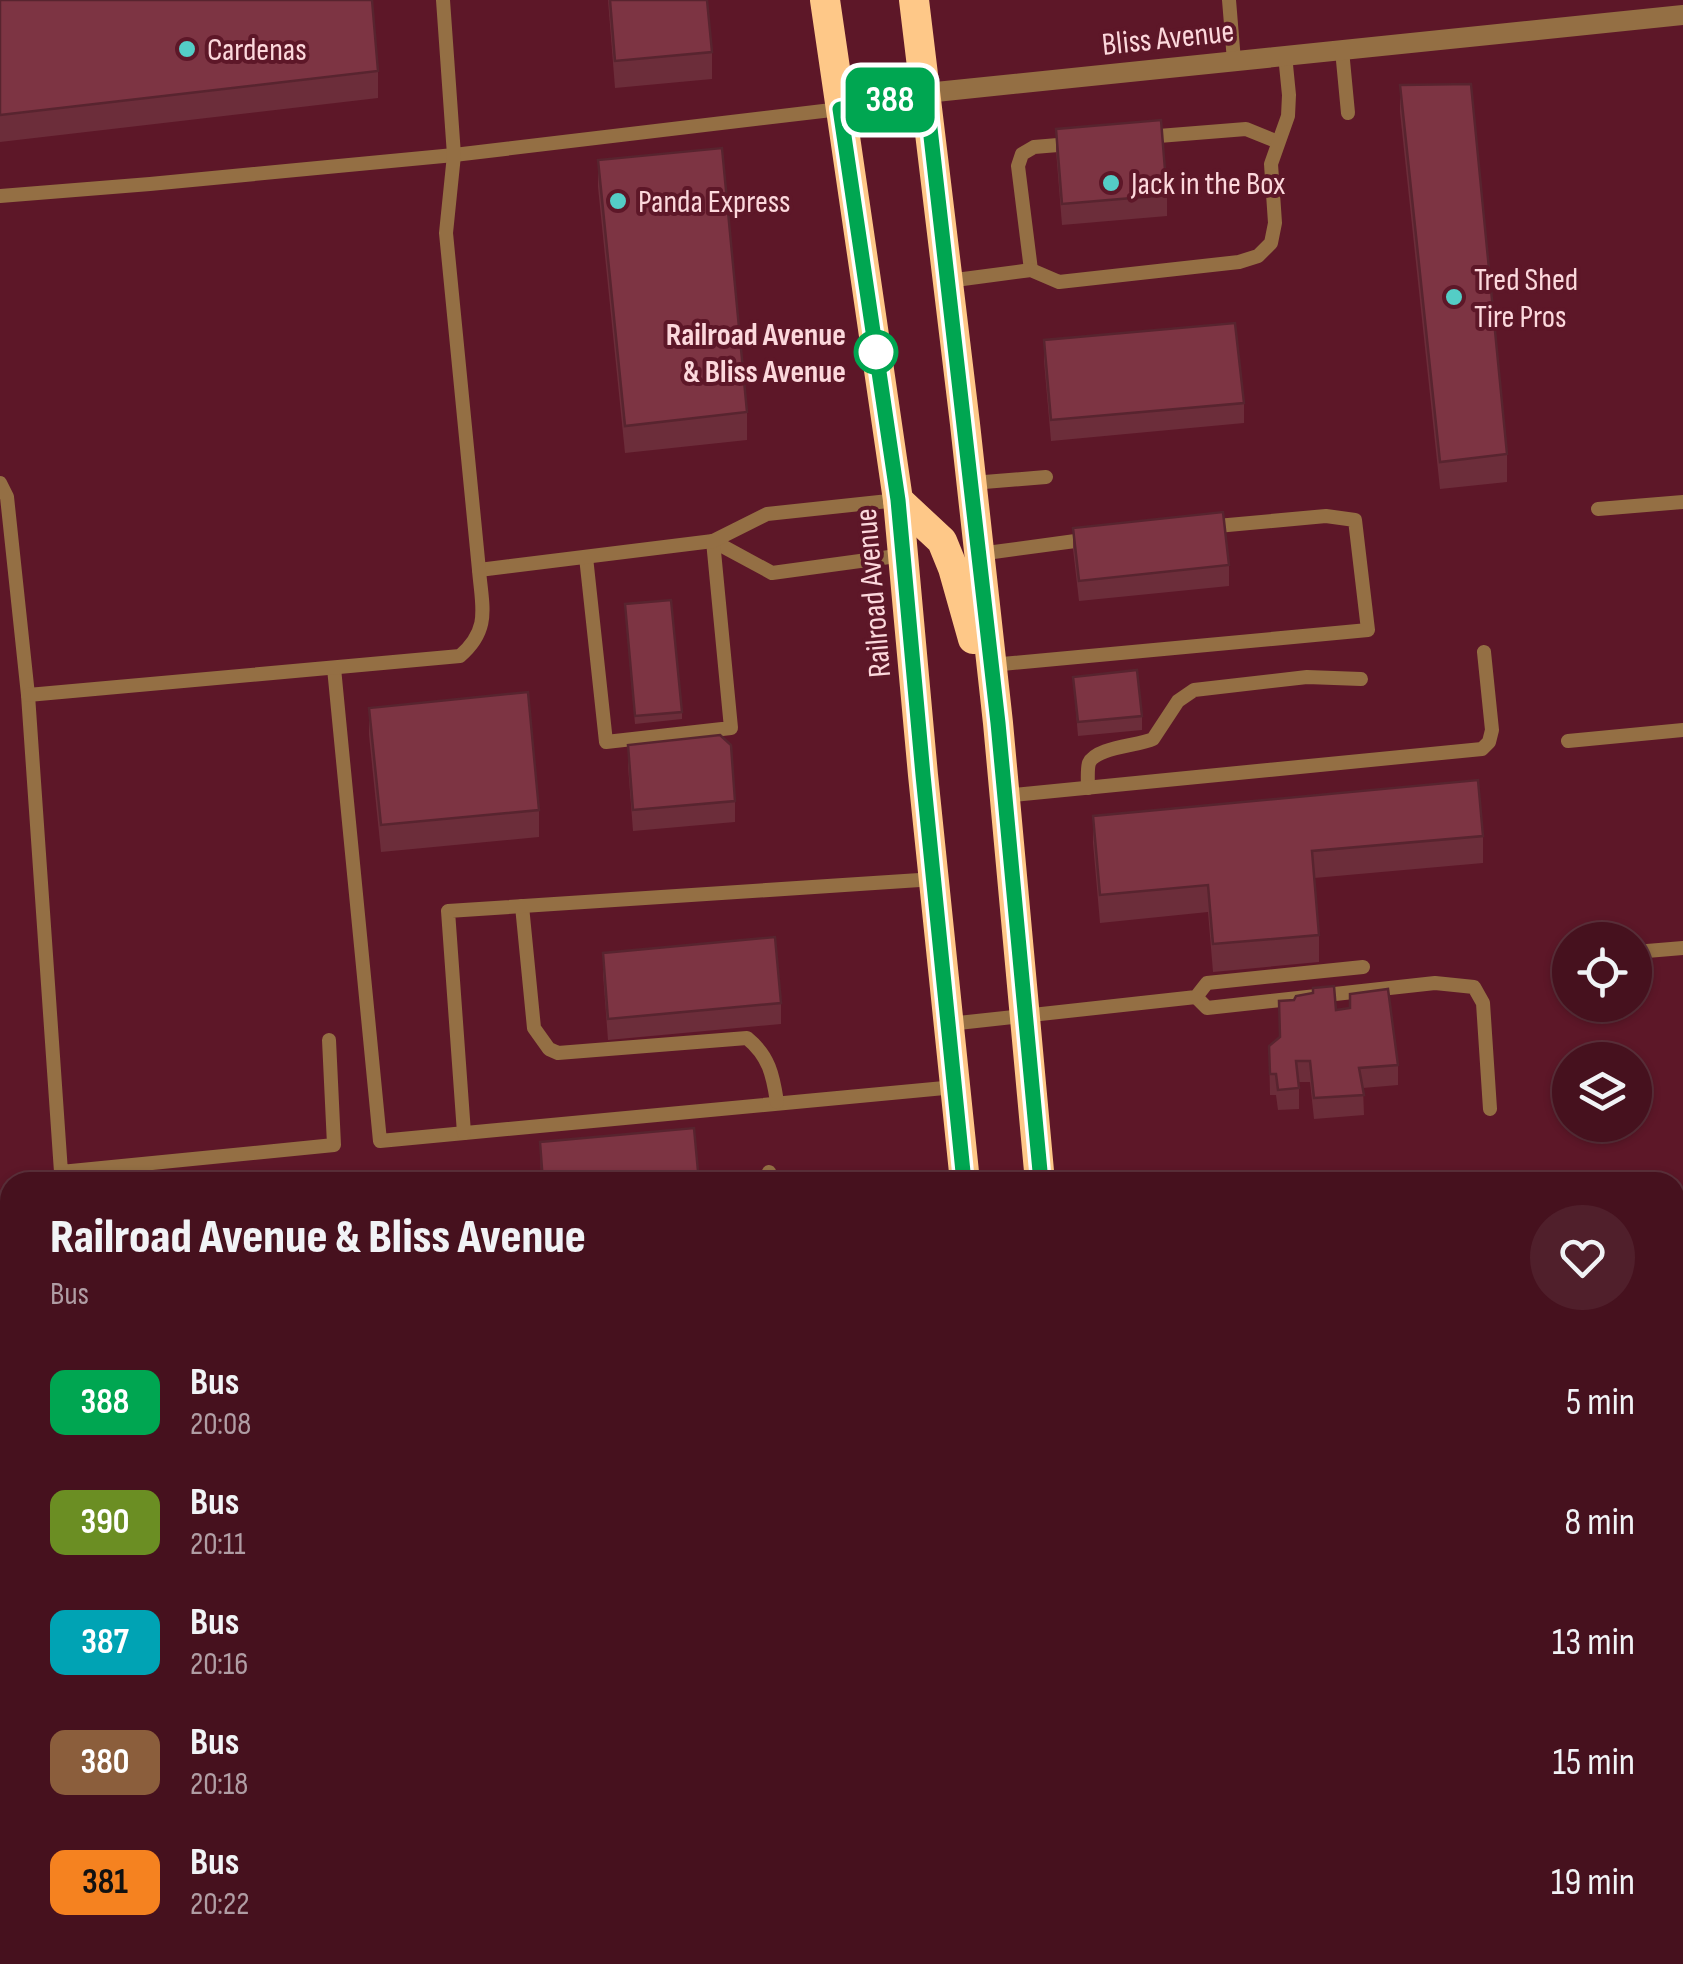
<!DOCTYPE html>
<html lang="en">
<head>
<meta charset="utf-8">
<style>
  body { margin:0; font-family:"Sofia Sans Condensed",sans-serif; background:#501f2b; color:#f1f3f6; height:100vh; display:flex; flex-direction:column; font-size:38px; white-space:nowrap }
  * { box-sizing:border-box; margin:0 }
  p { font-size:32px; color:#b09da4 }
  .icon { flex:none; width:55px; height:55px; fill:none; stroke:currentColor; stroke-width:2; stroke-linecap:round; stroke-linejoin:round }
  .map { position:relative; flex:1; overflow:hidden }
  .drawer { position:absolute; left:0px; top:1172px; width:1685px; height:792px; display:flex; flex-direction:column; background:#46111e; border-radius:30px 30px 0 0; box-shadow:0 2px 8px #0004,0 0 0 2px #5e313c }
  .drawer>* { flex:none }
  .badge { padding:0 20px; border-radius:15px; font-size:35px; line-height:65px }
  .controls { position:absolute; left:1552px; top:922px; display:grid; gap:20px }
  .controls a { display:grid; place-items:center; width:100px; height:100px; border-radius:50%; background:#46111e; box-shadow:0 2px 8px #0004,0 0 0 2px #5e313c; font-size:50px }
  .map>.badge { position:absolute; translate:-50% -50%; box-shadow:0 0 0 5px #fff }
  .round { display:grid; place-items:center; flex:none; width:105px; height:105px; border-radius:52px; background:#501f2b }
  .headline { display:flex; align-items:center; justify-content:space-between; height:170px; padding:0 50px }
  h1 { font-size:48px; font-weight:800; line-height:75px }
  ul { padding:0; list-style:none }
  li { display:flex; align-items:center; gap:30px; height:120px; padding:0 50px }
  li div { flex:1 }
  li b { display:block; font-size:38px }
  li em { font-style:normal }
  li .badge { min-width:110px; font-weight:700; text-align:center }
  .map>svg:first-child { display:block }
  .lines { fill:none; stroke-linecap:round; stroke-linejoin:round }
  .lane { stroke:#946f44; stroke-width:14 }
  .street { stroke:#946f44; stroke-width:20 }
  .highway { stroke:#fec888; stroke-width:30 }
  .wall { fill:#6c2d3a }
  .building { fill:#7d3443; stroke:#58242f; stroke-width:2.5 }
  .line-casing { stroke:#fff; stroke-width:22 }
  .line { stroke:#00a651; stroke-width:15 }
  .poi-dot { fill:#54cdc6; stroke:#5d1728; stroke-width:4 }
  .stop-dot { fill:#fff; stroke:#00a651; stroke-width:5 }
  .labels { text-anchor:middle; stroke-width:8; stroke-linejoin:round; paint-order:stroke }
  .street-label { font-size:32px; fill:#fcd8dc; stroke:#5d1728 }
  .poi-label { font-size:32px; fill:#fcd8dc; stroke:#5d1728; text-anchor:start }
  .stop-label { font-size:32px; font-weight:bold; fill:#fcd8dc; stroke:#5d1728; text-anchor:end }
</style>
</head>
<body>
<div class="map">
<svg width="1683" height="1964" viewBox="0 0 1683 1964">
  <rect width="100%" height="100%" fill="#5d1728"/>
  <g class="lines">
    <g class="lane">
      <path d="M1229 0 1234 61"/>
      <path d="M1342 50 1348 113"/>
      <path d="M1146 137 1246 129 1278 142"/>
      <path d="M0 196 150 184 454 155 840 109"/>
      <path d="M1031 270 1018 166 1022 154 1034 147 1070 144"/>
      <path d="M948 281 1031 270 1059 282 1239 262 1258 256 1271 243 1275 223 1271 164 1288 116 1289 95 1285 55"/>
      <path d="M0 483 7 497 28 695 61 1172 334 1145 329 1040"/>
      <path d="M972 483 1046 477"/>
      <path d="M1598 509 1683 502"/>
      <path d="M713 541 772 573 904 555"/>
      <path d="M979 554 1090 539"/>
      <path d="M586 557 606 742 731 728 713 541"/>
      <path d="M479 570 713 541 767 514 898 500"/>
      <path d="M991 665 1368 630 1355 520 1326 516 1206 527"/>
      <path d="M334 668 380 1141 955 1087"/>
      <path d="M28 695 460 656C491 629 482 607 479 570L446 233 454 155 443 0"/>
      <path d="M1568 741 1683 730"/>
      <path d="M1088 788C1088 782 1087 769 1089 763 1096 747 1138 746 1153 739L1178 701 1194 690 1307 677 1361 679"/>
      <path d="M1004 796 1482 749 1489 742 1492 730 1484 652"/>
      <path d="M522 906 534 1028 549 1049 558 1053 747 1038C769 1056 773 1075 777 1102"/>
      <path d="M1635 952 1683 948"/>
      <path d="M1196 997 1207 1008 1435 983 1474 987 1483 1003 1490 1109"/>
      <path d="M949 1024 1196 997 1207 983 1363 967"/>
      <path d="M464 1133 448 911 935 879"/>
      <path d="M769 1172 770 1182"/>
      <path d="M0 1466 10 1465"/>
      <path d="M1675 1926H1683"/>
      <path d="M1650 1964V1955"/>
    </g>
    <g class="street">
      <path d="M840 109 926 93 1683 15"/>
      <path d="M0 1838 10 1837"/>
      <path d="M689 1955 690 1964"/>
    </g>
    <g class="highway">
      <path d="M825 0 898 500 923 775 965 1182"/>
      <path d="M914 0 965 424 998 723 1040 1182"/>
      <path d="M898 500 942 541 953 568 973 639"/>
      <path d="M1038 1955 1039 1964"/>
      <path d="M1112 1955 1113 1964"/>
    </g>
  </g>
  <g class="wall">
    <path d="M0 0 378 71V98L0 142Z"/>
    <path d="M608 0H707L712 52V79L615 88Z"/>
    <path d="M1400 85 1507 454V482L1440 489 1400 112Z"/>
    <path d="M1056 129 1167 195V216L1062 225 1056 150Z"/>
    <path d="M598 160 747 412V440L625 453 598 187Z"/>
    <path d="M1044 340 1244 403V423L1051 441 1044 361Z"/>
    <path d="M1073 528 1229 565V586L1079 601 1073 549Z"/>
    <path d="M625 611 682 712V719L635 724Z"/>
    <path d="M1073 677 1142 716V730L1078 736Z"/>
    <path d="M369 708 539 810V837L381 852 369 735Z"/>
    <path d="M628 745 735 801V822L633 831 628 766Z"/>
    <path d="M1093 816 1483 836V863L1314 878 1319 935V962L1213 972 1208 912 1100 923 1093 843Z"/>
    <path d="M603 953 781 1003V1024L608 1040 603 974Z"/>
    <path d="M1279 1001 1336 1010 1398 1065V1085L1363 1088 1364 1115 1314 1119 1310 1082H1299V1109L1278 1110 1276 1095H1270L1269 1046 1279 1038Z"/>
    <path d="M540 1142 699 1182H541Z"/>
  </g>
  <g class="building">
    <path d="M0 0H372L378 71 0 115Z"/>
    <path d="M610 0H707L712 52 615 61Z"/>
    <path d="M1471 84 1507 454 1440 462 1400 85Z"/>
    <path d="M1161 120 1167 195 1062 204 1056 129Z"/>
    <path d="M722 148 747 412 625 426 598 160Z"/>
    <path d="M1235 323 1244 403 1051 420 1044 340Z"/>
    <path d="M1223 512 1229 565 1079 581 1073 528Z"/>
    <path d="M671 600 682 712 635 716 625 604Z"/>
    <path d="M1137 670 1142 716 1078 722 1073 677Z"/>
    <path d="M528 692 539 810 381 825 369 708Z"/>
    <path d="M720 735 731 745 735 801 633 810 628 745Z"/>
    <path d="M1478 780 1483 836 1312 851 1319 935 1213 944 1208 885 1100 895 1093 816Z"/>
    <path d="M775 937 781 1003 608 1019 603 953Z"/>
    <path d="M1334 986 1336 1010 1350 1008V994L1388 989 1398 1065 1359 1068 1364 1095 1314 1098 1310 1061H1296L1299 1088 1278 1090 1276 1074H1270L1269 1046 1280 1037 1279 1001 1294 1000 1296 996 1313 993V988Z"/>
    <path d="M694 1128 699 1182H543L540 1142Z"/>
  </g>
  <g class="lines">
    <g class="line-casing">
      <path id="line" d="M964 1182 923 775 898 500 840 109 926 93 998 723 1041 1182"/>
    </g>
    <use href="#line" class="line"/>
  </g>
  <g class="poi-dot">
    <circle cx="187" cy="49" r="10"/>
    <circle cx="1111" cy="183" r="10"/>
    <circle cx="618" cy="201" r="10"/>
    <circle cx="1454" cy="297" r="10"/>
  </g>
  <circle class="stop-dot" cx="876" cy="352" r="20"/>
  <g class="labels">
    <g class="street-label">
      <text transform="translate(1168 37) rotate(-6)" y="11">Bliss Avenue</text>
      <text transform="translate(872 593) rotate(-95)" y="11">Railroad Avenue</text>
    </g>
    <g class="poi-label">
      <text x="207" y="60">Cardenas</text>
      <text x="1131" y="194">Jack in the Box</text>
      <text x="638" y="212">Panda Express</text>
      <text x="1474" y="290">Tred Shed<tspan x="1474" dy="37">Tire Pros</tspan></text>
    </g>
    <g class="stop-label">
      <text x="846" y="345">Railroad Avenue<tspan x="846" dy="37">&amp; Bliss Avenue</tspan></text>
    </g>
  </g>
</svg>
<div class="controls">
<a><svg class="icon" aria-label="locate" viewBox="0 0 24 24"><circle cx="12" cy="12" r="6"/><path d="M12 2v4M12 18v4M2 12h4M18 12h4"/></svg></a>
<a><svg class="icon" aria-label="layers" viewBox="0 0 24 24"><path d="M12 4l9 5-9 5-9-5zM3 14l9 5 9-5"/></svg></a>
</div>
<b class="badge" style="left:890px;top:100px;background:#00a651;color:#fff">388</b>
<section class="drawer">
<div class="headline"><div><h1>Railroad Avenue &amp; Bliss Avenue</h1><p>Bus</p></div><a class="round"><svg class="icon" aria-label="heart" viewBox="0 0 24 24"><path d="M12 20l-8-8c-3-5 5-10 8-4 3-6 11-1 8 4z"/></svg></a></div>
<ul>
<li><span class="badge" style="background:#00a651;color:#fff">388</span><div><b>Bus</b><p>20:08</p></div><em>5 min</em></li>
<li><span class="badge" style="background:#6b8e23;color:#fff">390</span><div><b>Bus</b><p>20:11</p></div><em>8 min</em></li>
<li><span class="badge" style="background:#00a3b4;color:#fff">387</span><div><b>Bus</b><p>20:16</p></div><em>13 min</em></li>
<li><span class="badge" style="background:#8b5e3c;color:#fff">380</span><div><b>Bus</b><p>20:18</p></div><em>15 min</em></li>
<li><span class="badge" style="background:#f58220;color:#111">381</span><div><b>Bus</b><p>20:22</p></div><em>19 min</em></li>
</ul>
</section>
</div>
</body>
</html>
